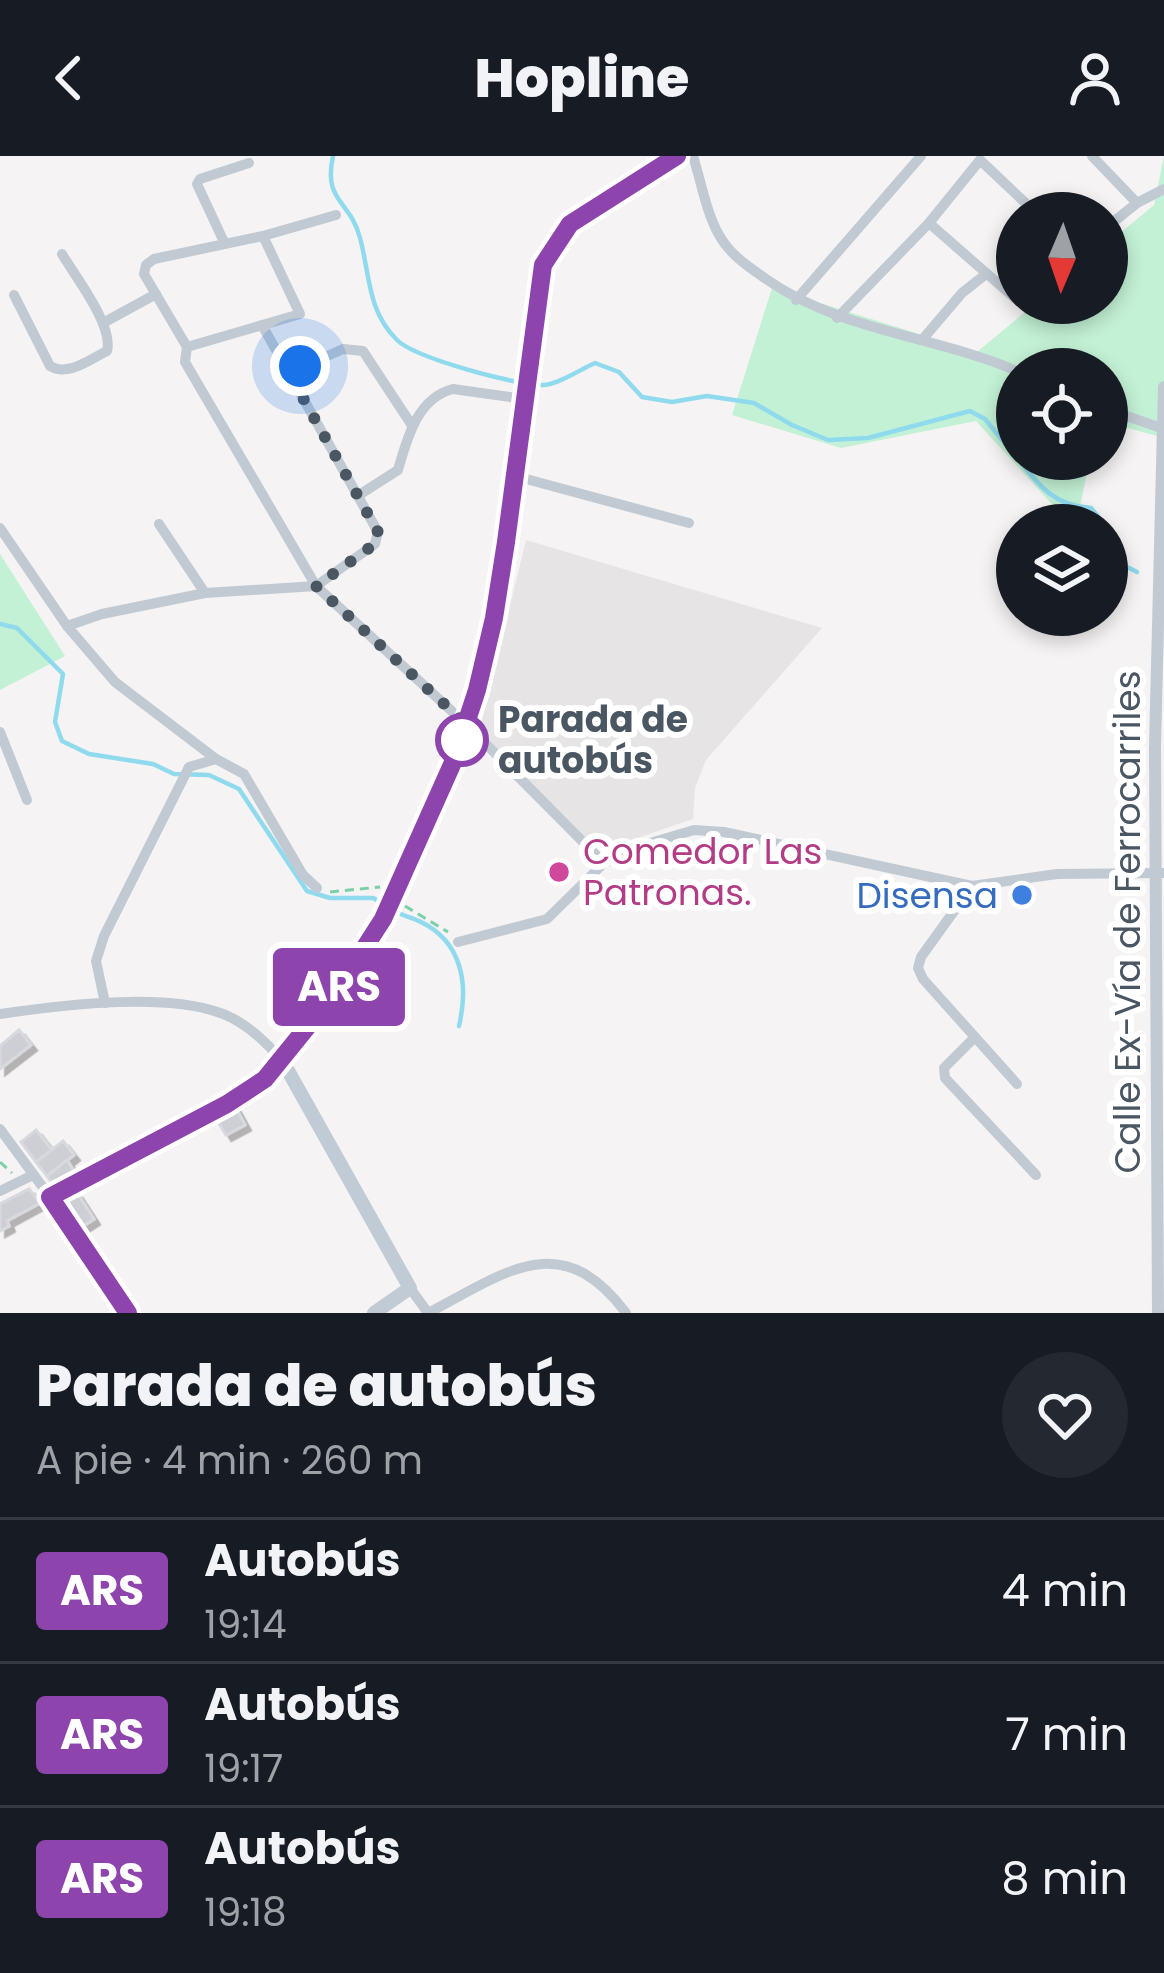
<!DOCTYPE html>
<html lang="es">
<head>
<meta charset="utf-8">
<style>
  body { margin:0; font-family:Poppins,sans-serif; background:#242831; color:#f1f3f6; height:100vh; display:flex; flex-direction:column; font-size:45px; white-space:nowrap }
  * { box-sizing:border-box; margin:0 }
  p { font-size:39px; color:#9ea1a6 }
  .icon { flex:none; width:66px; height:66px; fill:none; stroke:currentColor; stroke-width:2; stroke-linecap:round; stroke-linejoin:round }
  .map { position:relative; height:1157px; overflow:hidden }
  .details { display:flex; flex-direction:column; background:#171b24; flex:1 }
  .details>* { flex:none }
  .badge { padding:0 24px; border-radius:9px; font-size:42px; line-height:78px }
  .needle { width:78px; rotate:182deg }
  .fabs { position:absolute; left:996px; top:36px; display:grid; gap:24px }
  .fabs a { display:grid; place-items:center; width:132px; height:132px; border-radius:50%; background:#171b24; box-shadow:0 6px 18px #0003; font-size:60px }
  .you { position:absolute; width:60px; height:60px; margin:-30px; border:9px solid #fff; border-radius:50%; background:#1a73e8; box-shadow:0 0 0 18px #1a73e833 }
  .map>.badge { position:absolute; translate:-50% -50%; box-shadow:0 0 0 6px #fff }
  .round { display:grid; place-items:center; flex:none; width:126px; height:126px; border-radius:63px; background:#242831 }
  .overview { display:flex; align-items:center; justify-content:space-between; height:204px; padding:0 36px }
  h1 { font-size:57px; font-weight:800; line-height:90px }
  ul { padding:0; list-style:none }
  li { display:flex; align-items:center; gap:36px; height:144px; padding:0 36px; border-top:3px solid #363941 }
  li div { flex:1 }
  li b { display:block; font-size:45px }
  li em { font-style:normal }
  li .badge { min-width:132px; font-weight:700; text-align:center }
  header { display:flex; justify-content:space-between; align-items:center; height:156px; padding:0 36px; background:#171b24; font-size:54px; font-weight:800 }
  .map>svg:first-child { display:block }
  .education { fill:#e6e4e5 }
  .green { fill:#c3f1d5 }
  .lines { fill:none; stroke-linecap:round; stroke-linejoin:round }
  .stream { stroke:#90daee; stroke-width:4.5 }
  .building { fill:#cdcfd5; stroke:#d7d9de; stroke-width:3; filter:url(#shadow) }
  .path { stroke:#7ad0a6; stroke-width:3; stroke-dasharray:9 6; stroke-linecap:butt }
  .minor { stroke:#c1cad2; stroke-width:10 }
  .tertiary { stroke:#c1cad2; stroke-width:12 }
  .secondary { stroke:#c1cbd6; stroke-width:14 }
  .line-casing { stroke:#fff; stroke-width:27 }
  .line { stroke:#8e44ad; stroke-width:18 }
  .walk { stroke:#4a5661; stroke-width:12; stroke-dasharray:0 21.6 }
  .stop-dot { fill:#fff; stroke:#8e44ad; stroke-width:6 }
  .hotel-dot { fill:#d1479c; stroke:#fff; stroke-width:4.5 }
  .shop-dot { fill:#3f7fe0; stroke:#fff; stroke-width:4.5 }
  .labels { text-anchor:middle; stroke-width:12; stroke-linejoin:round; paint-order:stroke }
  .stop-label { font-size:36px; font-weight:bold; fill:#4a5661; stroke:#fff; text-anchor:start }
  .hotel-label { font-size:36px; fill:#b23c85; stroke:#fff; text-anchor:start }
  .shop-label { font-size:36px; fill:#366cbe; stroke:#fff; text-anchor:end }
  .street-label { font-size:36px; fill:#4a5661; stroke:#fff }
</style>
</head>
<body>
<header><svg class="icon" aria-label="back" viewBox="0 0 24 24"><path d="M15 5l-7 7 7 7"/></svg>Hopline<svg class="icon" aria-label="person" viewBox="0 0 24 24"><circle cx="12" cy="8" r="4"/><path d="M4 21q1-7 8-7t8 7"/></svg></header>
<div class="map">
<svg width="1164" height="1157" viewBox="0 0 1164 1157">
  <defs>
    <filter id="shadow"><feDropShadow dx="5.5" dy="5.5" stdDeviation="0" flood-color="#0004"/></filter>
  </defs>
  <rect width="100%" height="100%" fill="#f5f3f3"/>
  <path class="education" d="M526 384 822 472 706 604 695 632 693 663 611 691 589 685 485 581 480 572Z"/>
  <g class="green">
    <path d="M1164 0V282L1107 266V213H1017V303H1090L1076 369H1071L976 265 841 292 732 259 772 132 977 196 1036 147H1107V88L1154 49Z"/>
    <path d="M0 398 65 500 0 534Z"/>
  </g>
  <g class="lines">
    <g class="stream">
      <path d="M333 0C323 47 350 43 360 82 370 118 367 155 397 184 415 202 518 230 544 229 559 228 581 213 595 207L619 216 642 241 672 246 707 240 754 247 792 269 828 284 868 282 970 255 985 263 1017 302"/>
      <path d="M1019 304C1040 331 1055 350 1091 352L1105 369"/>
      <path d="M1107 375 1123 409 1137 416"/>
      <path d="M0 468 17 472 63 518 55 566 62 585 89 598 153 608 174 618 209 619 239 633 307 735 330 742H373L384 748"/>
      <path d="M393 754C402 760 411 761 421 766 462 786 469 828 459 870"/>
    </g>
  </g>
  <g class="building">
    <path d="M19 874 31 889 0 913V890Z"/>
    <path d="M234 949 245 969 226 979 215 961Z"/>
    <path d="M36 974 52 994 36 1006 21 986Z"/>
    <path d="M63 985 74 999 47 1020 36 1006Z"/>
    <path d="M67 1004 75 1017 54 1030 47 1020Z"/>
    <path d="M29 1033 40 1047 7 1065 9 1070 0 1075V1048Z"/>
    <path d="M77 1037 94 1063 82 1071 65 1045Z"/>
  </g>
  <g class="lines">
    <g class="path">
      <path d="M330 736 380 731"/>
      <path d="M405 750 448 776"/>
      <path d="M0 1006 12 1017"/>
    </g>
    <g class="minor">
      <path d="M693 0C701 25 706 56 719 79 730 99 749 111 766 123 842 176 933 179 1017 215"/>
      <path d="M1092 0 1137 47"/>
      <path d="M336 59 263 80 154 103 146 109 144 118 187 191 185 206 316 430 468 570 604 707"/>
      <path d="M929 67 1017 144"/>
      <path d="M1107 71 1137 47 1164 33"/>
      <path d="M225 88 197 28 200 23 249 7"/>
      <path d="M14 139 50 210C68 221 90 203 107 195 114 170 75 120 62 98"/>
      <path d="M796 144 921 0"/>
      <path d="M837 162 929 67 980 4 1036 57"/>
      <path d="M103 167 156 138"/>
      <path d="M922 184 962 137 986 118"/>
      <path d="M187 191 300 158 263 80"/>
      <path d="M289 217 343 193 363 195 411 268"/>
      <path d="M1107 253 1161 272"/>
      <path d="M515 320 689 367"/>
      <path d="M359 339 398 314C407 283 417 242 453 233L524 243"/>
      <path d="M159 368 205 437"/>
      <path d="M0 372 67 470 115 526 216 603 244 618 303 719 317 732"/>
      <path d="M67 470 102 458 205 437 316 430 375 388 378 376 262 169"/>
      <path d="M0 576 27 644"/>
      <path d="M972 730 921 801 918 812 923 823 1017 928"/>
      <path d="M458 786 547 763 604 707 647 688 694 674 724 676 972 730 1057 718 1164 717"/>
      <path d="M105 847 96 805 104 780 189 611 216 603"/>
      <path d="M0 858C61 849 177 834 232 862 253 873 267 888 282 904"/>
      <path d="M975 881 944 912 945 922 1036 1019"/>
      <path d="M0 973 50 1041"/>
      <path d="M0 1035 33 1019"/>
      <path d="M410 1132 428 1157"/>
      <path d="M428 1157C505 1117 561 1070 626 1157"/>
    </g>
    <path class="tertiary" d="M1158 1157 1155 589 1164 231"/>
    <g class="secondary">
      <path d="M282 904 410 1132 374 1157"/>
      <path d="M128 1157 50 1041 227 948 265 923 338 833 383 763 468 570 494 462 543 109 570 68 677 0"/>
    </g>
  </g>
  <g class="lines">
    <g class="line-casing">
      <path id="line" d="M128 1157 50 1041 227 948 265 923 338 833 383 763 454 604 477 534 494 462 506 386 543 109 570 68 677 0"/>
    </g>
    <use href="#line" class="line"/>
    <path class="walk" d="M300 210 289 217 378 376 375 388 316 430 468 570 462 584"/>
  </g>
  <circle class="stop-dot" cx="462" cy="584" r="24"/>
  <circle class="hotel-dot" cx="559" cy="716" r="12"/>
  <circle class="shop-dot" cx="1022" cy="739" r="12"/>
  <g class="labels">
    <g class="stop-label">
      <text x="498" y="576">Parada de<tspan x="498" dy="41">autobús</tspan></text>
    </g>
    <g class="hotel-label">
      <text x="583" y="708">Comedor Las<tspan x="583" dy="41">Patronas.</tspan></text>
    </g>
    <g class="shop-label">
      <text x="998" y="752">Disensa</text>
    </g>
    <g class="street-label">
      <text transform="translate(1127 766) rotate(-90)" y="13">Calle Ex-Vía de Ferrocarriles</text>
    </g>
  </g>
</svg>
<div class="fabs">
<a><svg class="needle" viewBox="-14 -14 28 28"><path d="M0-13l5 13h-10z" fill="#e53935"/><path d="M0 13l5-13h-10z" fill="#9ea1a6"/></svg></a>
<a><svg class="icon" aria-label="locate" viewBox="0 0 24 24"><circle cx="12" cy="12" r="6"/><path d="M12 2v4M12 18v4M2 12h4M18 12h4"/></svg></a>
<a><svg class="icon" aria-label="layers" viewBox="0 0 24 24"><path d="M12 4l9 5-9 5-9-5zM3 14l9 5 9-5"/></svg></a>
</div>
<div class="you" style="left:300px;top:210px"></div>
<b class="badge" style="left:339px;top:831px;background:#8e44ad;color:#fff">ARS</b>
</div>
<section class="details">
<div class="overview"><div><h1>Parada de autobús</h1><p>A pie · 4 min · 260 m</p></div><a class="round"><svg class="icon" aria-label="heart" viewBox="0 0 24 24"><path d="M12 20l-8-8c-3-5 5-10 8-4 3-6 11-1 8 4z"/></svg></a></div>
<ul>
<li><span class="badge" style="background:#8e44ad;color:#fff">ARS</span><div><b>Autobús</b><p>19:14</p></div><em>4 min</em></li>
<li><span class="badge" style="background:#8e44ad;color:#fff">ARS</span><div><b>Autobús</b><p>19:17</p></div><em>7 min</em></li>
<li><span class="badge" style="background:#8e44ad;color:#fff">ARS</span><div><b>Autobús</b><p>19:18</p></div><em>8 min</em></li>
</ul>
</section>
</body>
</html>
